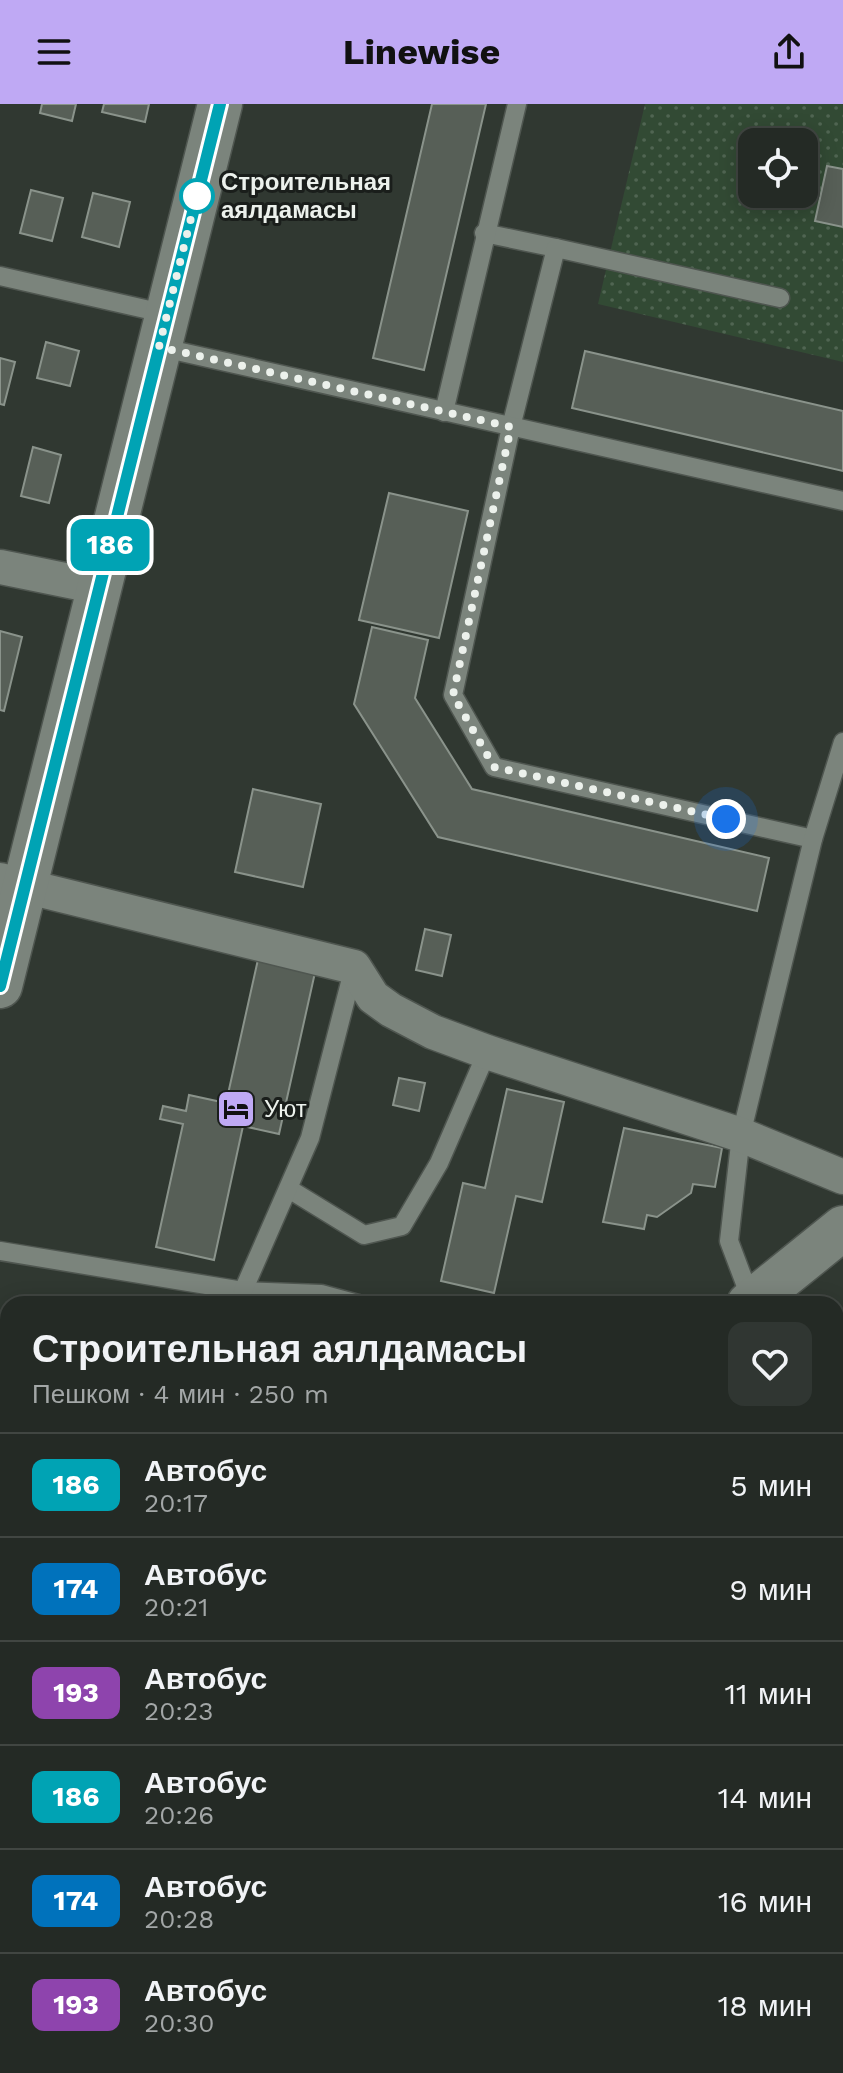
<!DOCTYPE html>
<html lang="ru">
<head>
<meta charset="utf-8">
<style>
  body { margin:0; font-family:"Work Sans",sans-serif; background:#303632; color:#f1f3f6; height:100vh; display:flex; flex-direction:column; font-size:30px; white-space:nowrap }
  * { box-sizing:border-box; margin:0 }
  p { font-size:26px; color:#a3a7a7 }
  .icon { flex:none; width:44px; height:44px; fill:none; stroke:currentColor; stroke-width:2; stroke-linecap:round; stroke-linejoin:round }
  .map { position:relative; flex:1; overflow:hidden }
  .sheet { position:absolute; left:0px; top:1192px; width:844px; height:778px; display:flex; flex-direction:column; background:#242a25; border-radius:24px 24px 0 0; box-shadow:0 4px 20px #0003,0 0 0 2px #414642 }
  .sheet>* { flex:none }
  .badge { padding:0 16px; border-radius:12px; font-size:28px; line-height:52px }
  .fabs { position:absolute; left:738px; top:24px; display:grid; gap:16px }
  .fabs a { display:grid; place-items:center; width:80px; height:80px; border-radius:16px; background:#242a25; box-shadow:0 4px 20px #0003,0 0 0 2px #414642; font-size:40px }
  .you { position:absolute; width:40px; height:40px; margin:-20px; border:6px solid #fff; border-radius:50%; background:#1a73e8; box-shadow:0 0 0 12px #1a73e833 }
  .map>.badge { position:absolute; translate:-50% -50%; box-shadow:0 0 0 4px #fff }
  .round { display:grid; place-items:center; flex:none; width:84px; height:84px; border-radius:16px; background:#303632 }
  .headline { display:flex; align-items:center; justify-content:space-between; height:136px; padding:0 32px }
  h1 { font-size:38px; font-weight:700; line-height:60px }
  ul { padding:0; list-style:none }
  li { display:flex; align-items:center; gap:24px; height:104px; padding:0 32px; border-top:2px solid #414642 }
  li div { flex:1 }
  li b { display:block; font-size:30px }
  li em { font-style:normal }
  li .badge { min-width:88px; font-weight:700; text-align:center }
  header { display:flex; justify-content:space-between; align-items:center; height:104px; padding:0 32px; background:#bfa9f4; color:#111; font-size:36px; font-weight:700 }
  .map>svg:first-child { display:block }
  .grass { fill:url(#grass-dots); fill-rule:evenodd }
  .building { fill:#575f57; stroke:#8a938b; stroke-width:2 }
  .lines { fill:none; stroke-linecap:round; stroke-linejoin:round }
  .lane-casing { stroke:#4f5650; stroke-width:21 }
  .street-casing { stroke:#4f5650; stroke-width:37 }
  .secondary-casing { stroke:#4f5650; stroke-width:47 }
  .lane { stroke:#7b847c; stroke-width:18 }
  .street { stroke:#7b847c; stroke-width:34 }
  .secondary { stroke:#7b847c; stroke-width:44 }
  .line-casing { stroke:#fff; stroke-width:18 }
  .line { stroke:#00a3b4; stroke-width:12 }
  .walk { stroke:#ecf1ec; stroke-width:8; stroke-dasharray:0 14.4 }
  .stop-dot { fill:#fff; stroke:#00a3b4; stroke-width:4 }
  .labels { text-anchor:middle; stroke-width:6; stroke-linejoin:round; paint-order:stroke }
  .stop-label { font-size:24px; font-weight:bold; fill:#ecf1ec; stroke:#1a1e1b; text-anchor:start }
  .poi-label { font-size:24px; fill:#ecf1ec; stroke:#1a1e1b; text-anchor:start }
</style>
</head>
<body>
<header><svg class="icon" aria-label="menu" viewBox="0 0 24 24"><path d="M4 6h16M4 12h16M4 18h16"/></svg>Linewise<svg class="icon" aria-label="share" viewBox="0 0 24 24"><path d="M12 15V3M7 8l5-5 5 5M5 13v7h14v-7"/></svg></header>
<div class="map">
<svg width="843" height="1969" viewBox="0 0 843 1969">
  <defs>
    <pattern id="grass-dots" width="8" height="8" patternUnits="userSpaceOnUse" patternTransform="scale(2)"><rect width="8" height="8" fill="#324a34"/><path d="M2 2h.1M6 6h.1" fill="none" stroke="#506552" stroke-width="1.8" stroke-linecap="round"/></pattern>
  </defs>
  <rect width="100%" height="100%" fill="#303831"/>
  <path class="grass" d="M645 0H843V258L598 200ZM752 38H804V90H752Z"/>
  <g class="building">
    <path d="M42 0H76L72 17 40 9Z"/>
    <path d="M104 0H149L145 18 102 8Z"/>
    <path d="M432 0H486L424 266 373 254Z"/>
    <path d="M827 62 843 65V123L815 117Z"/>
    <path d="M31 86 63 94 52 137 20 129Z"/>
    <path d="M93 89 130 98 119 143 82 133Z"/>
    <path d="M46 238 79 247 70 282 37 274Z"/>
    <path d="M585 247 843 307V367L572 304Z"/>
    <path d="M0 254 15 258 4 301 0 300Z"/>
    <path d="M33 343 61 351 49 399 21 392Z"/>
    <path d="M389 389 468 407 439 534 359 516Z"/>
    <path d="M372 523 428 536 415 594 472 685 769 754 757 807 438 733 354 600Z"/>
    <path d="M0 527 22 533 4 607 0 606Z"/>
    <path d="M253 685 321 700 303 783 235 768Z"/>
    <path d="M425 825 451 831 442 872 416 866Z"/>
    <path d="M259 851 316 864 279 1030 243 1022 214 1156 156 1143 183 1020 160 1015 163 1002 186 1007 189 991 226 999Z"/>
    <path d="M399 974 425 979 419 1007 393 1001Z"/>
    <path d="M507 985 564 998 542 1098 516 1092 494 1189 441 1177 463 1079 485 1084Z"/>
    <path d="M624 1024 722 1044 715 1083 693 1080 691 1089 657 1113 647 1111 644 1125 603 1118Z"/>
    <path d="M836 1944 843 1946V1969H797L799 1962H836Z"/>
  </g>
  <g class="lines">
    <g class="lane-casing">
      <g id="lane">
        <path d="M484 129 556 144"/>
        <path d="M0 172 167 210"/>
        <path d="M780 194 556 144 511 323 453 591 494 663 813 735"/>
        <path d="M159 243 843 397"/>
        <path d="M444 308 517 0"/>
        <path d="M289 1085 364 1131 402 1122 439 1059 487 948"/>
        <path d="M0 1147 243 1187 321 1190 358 1200"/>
        <path d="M243 1187 310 1034 354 863"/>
        <path d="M752 1198 729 1137 741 1031 813 735 843 638"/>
        <path d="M836 1440 843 1416"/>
        <path d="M0 1445H8"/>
        <path d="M0 1530H8"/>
        <path d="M300 1969 302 1962"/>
      </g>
    </g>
    <g class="street-casing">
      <g id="street">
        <path d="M0 463 99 483"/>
        <path d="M0 776 354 863 373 893 391 906 433 928 487 948 741 1031 843 1073"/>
        <path d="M836 1712 843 1714"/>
        <path d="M320 1962 341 1969"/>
      </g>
    </g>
    <g class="secondary-casing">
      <g id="secondary">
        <path d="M0 882 220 0"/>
        <path d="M749 1200 843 1124"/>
        <path d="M0 1620 8 1632"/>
        <path d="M0 1691 8 1688"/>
        <path d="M0 1945 8 1948"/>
      </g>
    </g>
    <use href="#lane" class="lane"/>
    <use href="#street" class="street"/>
    <use href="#secondary" class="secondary"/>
  </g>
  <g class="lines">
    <g class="line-casing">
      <path id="line" d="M0 882 220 0"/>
    </g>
    <use href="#line" class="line"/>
    <path class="walk" d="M197 92V90L159 243 511 323 453 591 494 663 726 715"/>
  </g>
  <defs>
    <g id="hotel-square" transform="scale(2)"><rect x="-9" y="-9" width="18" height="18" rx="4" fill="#bfa9f4" stroke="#1a1e1b"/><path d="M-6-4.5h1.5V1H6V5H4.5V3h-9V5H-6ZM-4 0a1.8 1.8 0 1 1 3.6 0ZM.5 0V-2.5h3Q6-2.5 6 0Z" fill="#111"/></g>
  </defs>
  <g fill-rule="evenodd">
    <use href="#hotel-square" x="236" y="1005"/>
  </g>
  <circle class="stop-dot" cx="197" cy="92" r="16"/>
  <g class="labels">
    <g class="stop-label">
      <text x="221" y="86">Строительная<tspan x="221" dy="28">аялдамасы</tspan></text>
    </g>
    <g class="poi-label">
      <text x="264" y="1013">Уют</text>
    </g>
  </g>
</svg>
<div class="fabs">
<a><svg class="icon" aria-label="locate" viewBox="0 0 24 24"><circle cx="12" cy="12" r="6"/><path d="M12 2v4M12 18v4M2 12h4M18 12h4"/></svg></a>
</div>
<div class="you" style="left:726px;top:715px"></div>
<b class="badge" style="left:110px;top:441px;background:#00a3b4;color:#fff">186</b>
<section class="sheet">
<div class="headline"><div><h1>Строительная аялдамасы</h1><p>Пешком · 4 мин · 250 m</p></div><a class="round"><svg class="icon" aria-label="heart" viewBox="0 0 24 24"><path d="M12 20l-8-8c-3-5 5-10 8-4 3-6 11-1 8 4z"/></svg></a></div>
<ul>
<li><span class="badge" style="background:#00a3b4;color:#fff">186</span><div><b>Автобус</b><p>20:17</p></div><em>5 мин</em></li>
<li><span class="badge" style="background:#0072bc;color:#fff">174</span><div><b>Автобус</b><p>20:21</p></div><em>9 мин</em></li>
<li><span class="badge" style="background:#8e44ad;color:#fff">193</span><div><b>Автобус</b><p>20:23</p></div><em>11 мин</em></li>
<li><span class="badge" style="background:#00a3b4;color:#fff">186</span><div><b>Автобус</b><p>20:26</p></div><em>14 мин</em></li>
<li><span class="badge" style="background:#0072bc;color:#fff">174</span><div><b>Автобус</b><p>20:28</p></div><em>16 мин</em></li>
<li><span class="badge" style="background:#8e44ad;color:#fff">193</span><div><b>Автобус</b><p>20:30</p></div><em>18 мин</em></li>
</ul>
</section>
</div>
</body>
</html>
